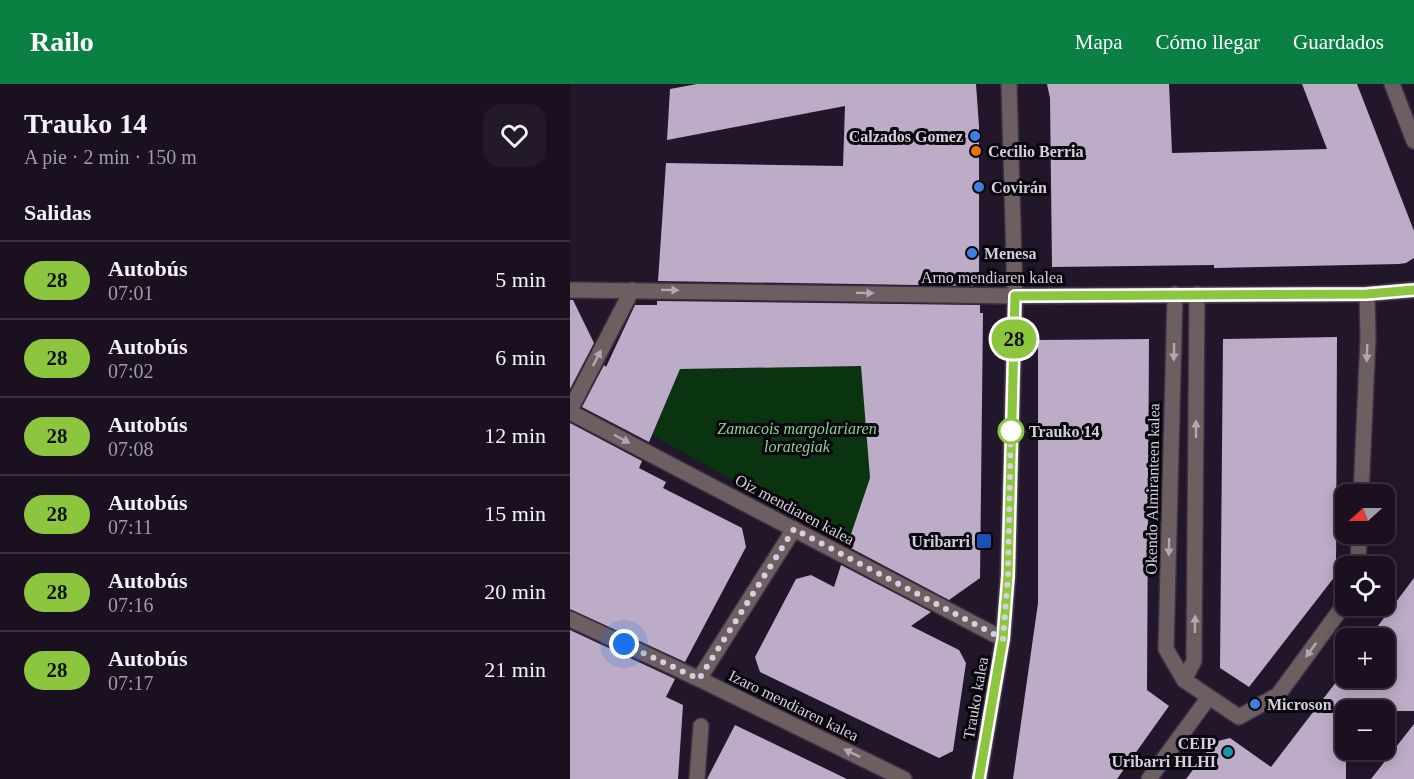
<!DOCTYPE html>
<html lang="es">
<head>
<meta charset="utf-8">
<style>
  body { margin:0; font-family:Georgia,serif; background:#231929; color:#f1f3f6; height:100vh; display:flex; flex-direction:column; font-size:22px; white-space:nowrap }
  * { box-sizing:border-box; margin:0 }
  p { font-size:20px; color:#9f9da5 }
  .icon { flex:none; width:33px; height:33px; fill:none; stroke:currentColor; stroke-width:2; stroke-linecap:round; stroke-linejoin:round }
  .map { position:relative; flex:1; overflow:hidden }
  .sheet { display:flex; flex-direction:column; background:#1a1020; width:570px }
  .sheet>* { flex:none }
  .badge { padding:0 12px; border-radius:20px; font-size:21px; line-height:39px }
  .needle { width:39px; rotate:249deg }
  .buttons { position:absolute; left:765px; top:400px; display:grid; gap:12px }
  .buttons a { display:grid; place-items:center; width:60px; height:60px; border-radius:12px; background:#1a1020; box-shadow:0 3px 15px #0003,0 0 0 2px #38303e; font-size:30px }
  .you { position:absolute; width:30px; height:30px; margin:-15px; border:4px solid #fff; border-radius:50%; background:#1a73e8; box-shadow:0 0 0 9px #1a73e833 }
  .map>.badge { position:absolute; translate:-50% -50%; box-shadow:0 0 0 3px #fff }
  h2 { padding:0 24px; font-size:22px; line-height:54px }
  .round { display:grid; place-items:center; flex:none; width:63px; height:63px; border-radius:18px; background:#231929 }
  .head { display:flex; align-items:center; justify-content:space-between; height:102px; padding:0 24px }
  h1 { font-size:28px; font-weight:700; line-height:45px }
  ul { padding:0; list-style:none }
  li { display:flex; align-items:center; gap:18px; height:78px; padding:0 24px; border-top:2px solid #38303e }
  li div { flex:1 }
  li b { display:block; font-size:22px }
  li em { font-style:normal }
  li .badge { min-width:66px; font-weight:700; text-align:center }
  header { display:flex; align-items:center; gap:36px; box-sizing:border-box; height:84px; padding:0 30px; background:#0b8043; color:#fff }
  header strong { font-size:28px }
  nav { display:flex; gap:33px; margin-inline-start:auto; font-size:21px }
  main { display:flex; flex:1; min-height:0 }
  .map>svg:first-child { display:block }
  .green { fill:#0a330f }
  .building { fill:#bcacc7 }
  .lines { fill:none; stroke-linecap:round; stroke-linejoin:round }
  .minor-casing { stroke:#3b3043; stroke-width:18 }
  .minor { stroke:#6c5e61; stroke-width:15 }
  .oneway { fill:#b2a7b2 }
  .line-casing { stroke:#fff; stroke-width:14 }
  .line { stroke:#8cc63f; stroke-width:9 }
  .walk { stroke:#d7cfdd; stroke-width:6; stroke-dasharray:0 10.8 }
  .shop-dot { fill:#3f7fe0; stroke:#09050c; stroke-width:2 }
  .food-dot { fill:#e8710a; stroke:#09050c; stroke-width:2 }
  .stop-dot { fill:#fff; stroke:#8cc63f; stroke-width:3 }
  .transit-dot { fill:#1a4fb4; stroke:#09050c; stroke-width:2 }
  .culture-dot { fill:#0f9aa8; stroke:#09050c; stroke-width:2 }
  .labels { text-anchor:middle; stroke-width:6; stroke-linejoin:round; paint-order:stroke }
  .poi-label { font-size:16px; font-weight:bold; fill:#d7cfdd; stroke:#09050c; text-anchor:start }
  .street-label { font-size:16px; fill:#d7cfdd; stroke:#09050c }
  .park-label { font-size:16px; font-style:italic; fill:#8ad48d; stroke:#09050c }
  .stop-label { font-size:16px; font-weight:bold; fill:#d7cfdd; stroke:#09050c; text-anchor:start }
</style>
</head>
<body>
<header>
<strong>Railo</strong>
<nav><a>Mapa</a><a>Cómo llegar</a><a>Guardados</a></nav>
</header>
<main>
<section class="sheet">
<div class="head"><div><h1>Trauko 14</h1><p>A pie · 2 min · 150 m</p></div><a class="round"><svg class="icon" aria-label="heart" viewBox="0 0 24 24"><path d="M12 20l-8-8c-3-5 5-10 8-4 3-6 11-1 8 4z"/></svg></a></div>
<h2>Salidas</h2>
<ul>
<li><span class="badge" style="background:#8cc63f;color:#111">28</span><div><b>Autobús</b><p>07:01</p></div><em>5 min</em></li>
<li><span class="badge" style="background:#8cc63f;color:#111">28</span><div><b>Autobús</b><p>07:02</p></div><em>6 min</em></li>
<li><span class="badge" style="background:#8cc63f;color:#111">28</span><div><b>Autobús</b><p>07:08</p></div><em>12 min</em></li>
<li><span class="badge" style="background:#8cc63f;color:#111">28</span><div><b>Autobús</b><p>07:11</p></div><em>15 min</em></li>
<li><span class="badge" style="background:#8cc63f;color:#111">28</span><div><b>Autobús</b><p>07:16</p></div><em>20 min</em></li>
<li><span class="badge" style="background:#8cc63f;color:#111">28</span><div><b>Autobús</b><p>07:17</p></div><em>21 min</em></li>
</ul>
</section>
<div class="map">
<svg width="844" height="695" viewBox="0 0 844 695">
  <rect width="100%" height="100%" fill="#22162a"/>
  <path class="green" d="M291 282 300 394 278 461 82 351 110 285Z"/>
  <g class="building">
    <path d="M127 0H406L409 42V202L88 197 96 79 273 82 275 22 97 56 100 5Z"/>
    <path d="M477 0H599L602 69 757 65 732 0H787L844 147V174L836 179 829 180 644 184V181L482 183 480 14Z"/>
    <path d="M0 216H3L24 259 0 305Z"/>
    <path d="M87 217 410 221V229H413L410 494 379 516 277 462 300 394 291 282 110 285 79 358 12 323 34 281 36 283 65 221H87Z"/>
    <path d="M767 253 766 491 679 603 650 584 653 255Z"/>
    <path d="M579 255 577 606 599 622 547 695H443L468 519V256Z"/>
    <path d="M0 339 72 377 69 384 96 398 93 404 172 444 176 463 115 578 0 525Z"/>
    <path d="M271 481 361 528 341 542 389 566 396 579 383 667 369 674 190 588 185 573 226 495 241 491 264 503Z"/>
    <path d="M844 494V627H776V695H616L644 658 660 654 701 683 776 585V594H814V555H798Z"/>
    <path d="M0 546 105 595 96 613 113 621 108 695H0Z"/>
    <path d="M844 640V695H801Z"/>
    <path d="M165 641 277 695H137Z"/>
  </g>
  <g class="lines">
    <g class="minor-casing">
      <g id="minor">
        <path d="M822 0 844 57"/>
        <path d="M0 206 445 212 797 210 844 206"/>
        <path d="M605 210 596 565 614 596 669 633 708 611 776 518"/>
        <path d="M0 326 62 206"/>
        <path d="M0 328 433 555"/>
        <path d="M791 411 798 254 797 210"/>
        <path d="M788 483 789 450"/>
        <path d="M0 535 129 595 334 695"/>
        <path d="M129 595 224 445"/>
        <path d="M614 596 624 577 627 210"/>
        <path d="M127 695 131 642"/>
        <path d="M409 695 433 555 438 492 445 212 439 0"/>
        <path d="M579 695 639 613"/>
      </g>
    </g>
    <use href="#minor" class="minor"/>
  </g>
  <defs><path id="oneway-solid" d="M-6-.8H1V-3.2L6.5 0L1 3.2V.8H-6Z" transform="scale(1.5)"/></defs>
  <g class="oneway">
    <use href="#oneway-solid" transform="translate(100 206) rotate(1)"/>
    <use href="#oneway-solid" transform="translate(295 209) rotate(1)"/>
    <use href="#oneway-solid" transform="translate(604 268) rotate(91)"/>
    <use href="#oneway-solid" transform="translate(797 269) rotate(92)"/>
    <use href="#oneway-solid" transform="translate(27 274) rotate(-63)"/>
    <use href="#oneway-solid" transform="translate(626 345) rotate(-90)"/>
    <use href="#oneway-solid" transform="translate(52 355) rotate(28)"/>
    <use href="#oneway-solid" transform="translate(599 463) rotate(91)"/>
    <use href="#oneway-solid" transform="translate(625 540) rotate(-89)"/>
    <use href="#oneway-solid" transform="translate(741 566) rotate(126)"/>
    <use href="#oneway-solid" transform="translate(282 669) rotate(-154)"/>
  </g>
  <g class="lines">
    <g class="line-casing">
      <path id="line" d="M409 695 433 555 438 492 445 212 797 210 844 206"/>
    </g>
    <use href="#line" class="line"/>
    <path class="walk" d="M54 560 129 595 224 445 433 555 438 492 441 337V347"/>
  </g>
  <g class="shop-dot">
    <circle cx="405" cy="52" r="6"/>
    <circle cx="409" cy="103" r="6"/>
    <circle cx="402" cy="169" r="6"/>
    <circle cx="685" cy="620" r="6"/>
  </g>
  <circle class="food-dot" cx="406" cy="67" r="6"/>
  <circle class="stop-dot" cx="441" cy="347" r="12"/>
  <rect class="transit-dot" x="406" y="449" width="16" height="16" rx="3"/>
  <circle class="culture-dot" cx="658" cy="668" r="6"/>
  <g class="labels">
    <g class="poi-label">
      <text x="393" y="58" text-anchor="end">Calzados Gomez</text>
      <text x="418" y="73">Cecilio Berria</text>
      <text x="421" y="109">Covirán</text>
      <text x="414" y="175">Menesa</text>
      <text x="400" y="463" text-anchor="end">Uribarri</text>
      <text x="697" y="626">Microson</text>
      <text x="646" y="665" text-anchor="end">CEIP<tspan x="646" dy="18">Uribarri HLHI</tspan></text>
    </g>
    <g class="street-label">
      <text x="422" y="199">Arno mendiaren kalea</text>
      <text transform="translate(582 405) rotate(-89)" y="6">Okendo Almiranteen kalea</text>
      <text transform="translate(225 425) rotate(28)" y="6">Oiz mendiaren kalea</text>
      <text transform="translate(405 614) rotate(-80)" y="6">Trauko kalea</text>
      <text transform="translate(224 621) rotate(26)" y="6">Izaro mendiaren kalea</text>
    </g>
    <g class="park-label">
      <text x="227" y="350">Zamacois margolariaren<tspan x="227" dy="18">lorategiak</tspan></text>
    </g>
    <g class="stop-label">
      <text x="459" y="353">Trauko 14</text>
    </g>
  </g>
</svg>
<div class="buttons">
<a><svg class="needle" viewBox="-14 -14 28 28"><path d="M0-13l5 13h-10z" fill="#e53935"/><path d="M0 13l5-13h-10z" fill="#9f9da5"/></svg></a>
<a><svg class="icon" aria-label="locate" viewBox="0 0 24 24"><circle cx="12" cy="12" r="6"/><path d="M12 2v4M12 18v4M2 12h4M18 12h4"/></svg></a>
<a>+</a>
<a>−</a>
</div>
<div class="you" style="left:54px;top:560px"></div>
<b class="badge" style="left:444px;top:255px;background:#8cc63f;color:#111">28</b>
</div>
</main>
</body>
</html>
